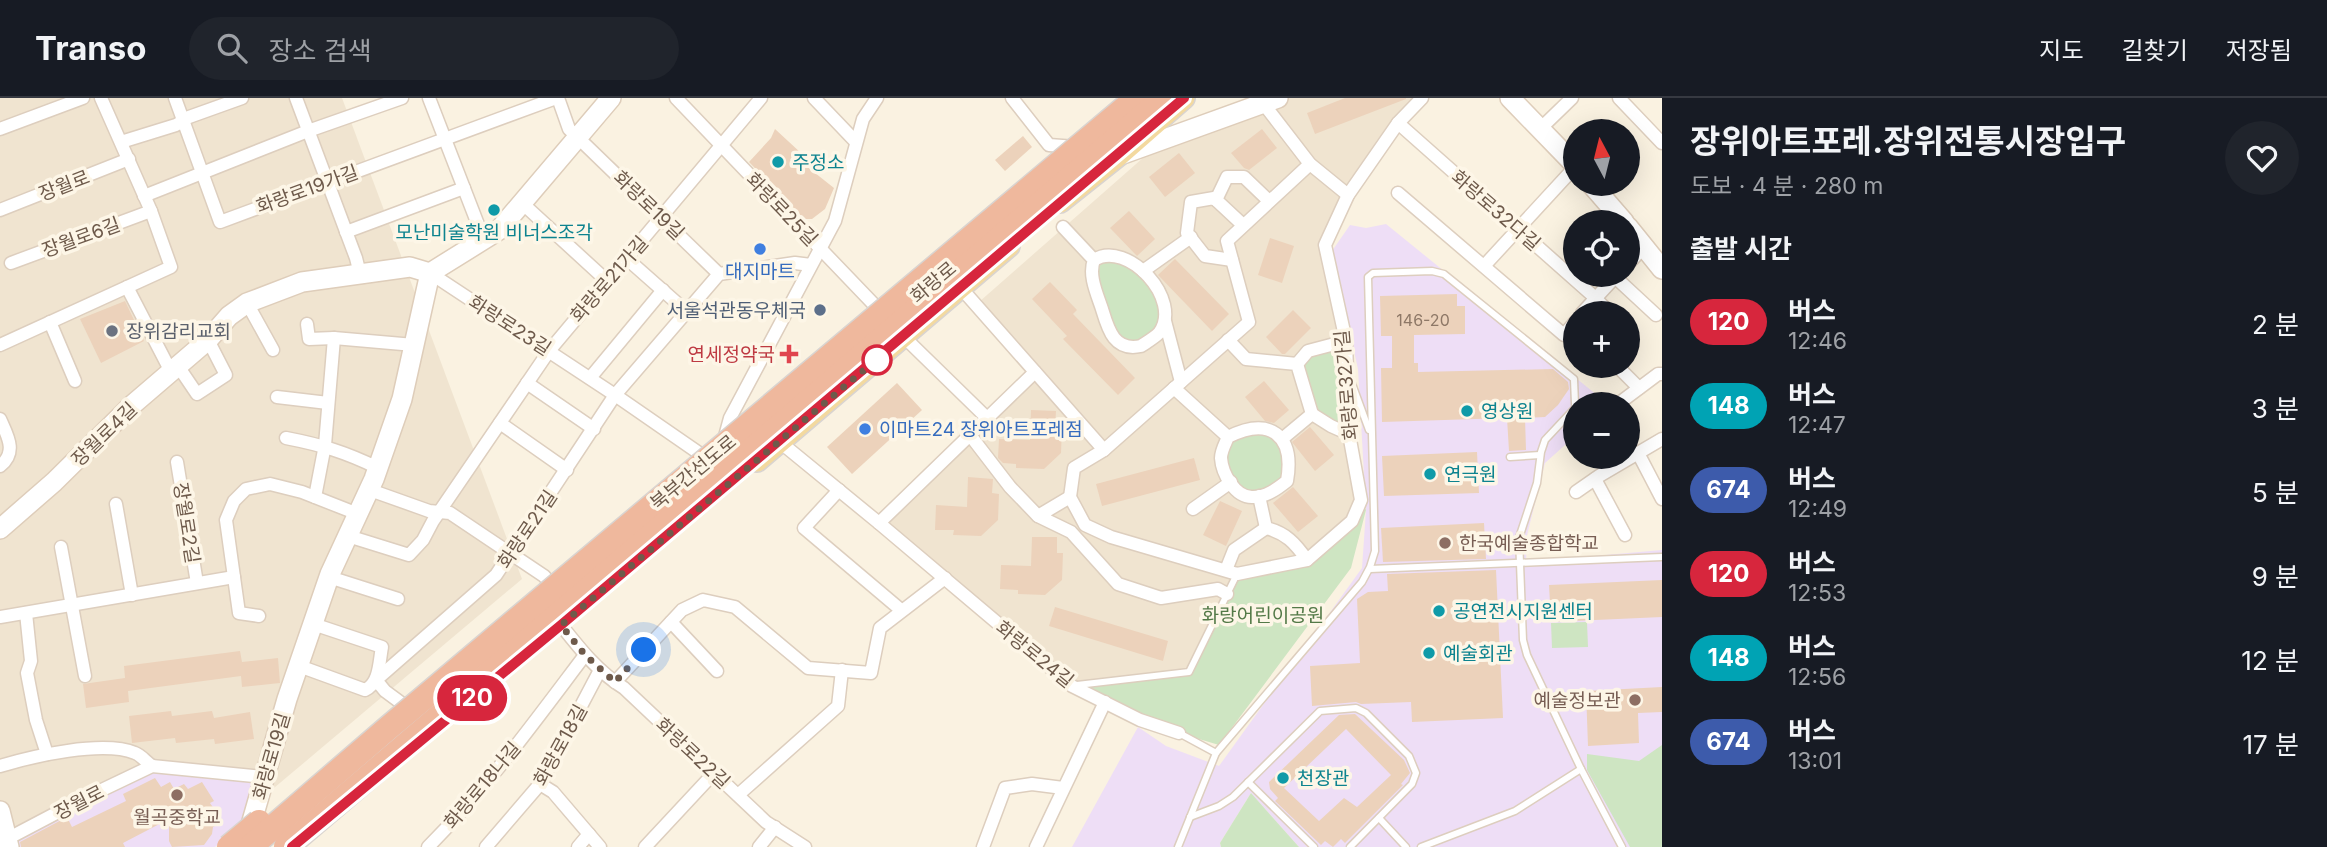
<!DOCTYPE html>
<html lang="ko">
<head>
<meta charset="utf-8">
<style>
  body { margin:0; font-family:Inter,"Noto Sans KR",sans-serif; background:#20242c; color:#f1f3f6; height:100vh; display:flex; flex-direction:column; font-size:26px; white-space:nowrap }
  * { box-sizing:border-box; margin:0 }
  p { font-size:23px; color:#9ea1a6 }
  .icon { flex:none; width:38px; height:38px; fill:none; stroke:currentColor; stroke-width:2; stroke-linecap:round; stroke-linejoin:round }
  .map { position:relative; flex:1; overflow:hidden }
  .side { display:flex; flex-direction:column; background:#171b24; width:665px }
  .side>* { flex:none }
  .badge { padding:0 14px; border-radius:23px; font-size:24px; line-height:46px }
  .needle { width:46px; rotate:353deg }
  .buttons { position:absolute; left:1563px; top:21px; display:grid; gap:14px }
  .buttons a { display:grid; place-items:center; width:77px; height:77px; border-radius:50%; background:#171b24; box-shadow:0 7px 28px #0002; font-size:35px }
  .you { position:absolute; width:35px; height:35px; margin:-18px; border:5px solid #fff; border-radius:50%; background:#1a73e8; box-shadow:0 0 0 10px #1a73e833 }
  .map>.badge { position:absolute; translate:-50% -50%; box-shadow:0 0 0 4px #fff }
  h2 { padding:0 28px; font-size:26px; line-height:63px }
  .round { display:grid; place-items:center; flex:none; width:74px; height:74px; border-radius:37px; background:#20242c }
  .head { display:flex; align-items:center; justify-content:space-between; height:119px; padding:0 28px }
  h1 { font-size:33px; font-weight:700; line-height:52px }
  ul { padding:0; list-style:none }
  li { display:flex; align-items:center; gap:21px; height:84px; padding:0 28px }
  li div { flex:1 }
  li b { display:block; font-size:26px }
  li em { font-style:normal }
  li .badge { min-width:77px; font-weight:700; text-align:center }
  header { display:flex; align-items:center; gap:42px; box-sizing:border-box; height:98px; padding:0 35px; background:#171b24; border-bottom:2px solid #363941 }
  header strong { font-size:33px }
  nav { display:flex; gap:38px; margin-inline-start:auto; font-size:24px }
  .search { width:490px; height:63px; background:#20242c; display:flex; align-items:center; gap:18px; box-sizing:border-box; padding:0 24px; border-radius:38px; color:#9ea1a6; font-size:26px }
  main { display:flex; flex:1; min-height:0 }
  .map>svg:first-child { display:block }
  .residential { fill:#f0e4d0 }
  .education { fill:#eedef6 }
  .green { fill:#cee5c2 }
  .building { fill:#ecd2bb; fill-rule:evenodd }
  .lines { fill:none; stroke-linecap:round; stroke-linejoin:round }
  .lane-casing { stroke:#ddcebe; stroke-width:9 }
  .street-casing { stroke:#ddcebe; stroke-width:15 }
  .secondary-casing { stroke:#decdba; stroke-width:22 }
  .primary-casing { stroke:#d9d4d0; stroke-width:24 }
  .lane { stroke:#fff; stroke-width:6 }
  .street { stroke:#fff; stroke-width:12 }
  .secondary { stroke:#fff; stroke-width:19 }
  .primary { stroke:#f3d99f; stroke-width:21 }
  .highway-bridge-casing { stroke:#d9d4d0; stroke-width:27; stroke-linecap:butt }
  .highway-bridge { stroke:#efb89d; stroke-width:24 }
  .line-casing { stroke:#fff; stroke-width:16 }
  .line { stroke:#d7263d; stroke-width:10 }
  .walk { stroke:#6e5a4b; stroke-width:7; stroke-dasharray:0 12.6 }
  .culture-dot { fill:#0f9aa8; stroke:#fdf6e7; stroke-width:2.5 }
  .shop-dot { fill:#3f7fe0; stroke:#fdf6e7; stroke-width:2.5 }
  .service-dot { fill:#5c6f8a; stroke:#fdf6e7; stroke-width:2.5 }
  .worship-dot { fill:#6b7280; stroke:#fdf6e7; stroke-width:2.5 }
  .health-dot { fill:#e0444e; stroke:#fdf6e7; stroke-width:2.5 }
  .stop-dot { fill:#fff; stroke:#d7263d; stroke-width:3.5 }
  .education-dot { fill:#8d6e63; stroke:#fdf6e7; stroke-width:2.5 }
  .labels { text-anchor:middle; stroke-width:7; stroke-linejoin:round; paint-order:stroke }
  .number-label { font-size:16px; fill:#8e7867 }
  .culture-label { font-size:19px; fill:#0d838f; stroke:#fdf6e7; text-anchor:start }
  .street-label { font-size:19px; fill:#6e5a4b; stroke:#fdf6e7 }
  .shop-label { font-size:19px; fill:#366cbe; stroke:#fdf6e7 }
  .service-label { font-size:19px; fill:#4e5e75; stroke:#fdf6e7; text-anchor:end }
  .worship-label { font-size:19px; fill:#5b616d; stroke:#fdf6e7; text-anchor:start }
  .health-label { font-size:19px; fill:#be3a42; stroke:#fdf6e7; text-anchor:end }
  .education-label { font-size:19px; fill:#785e54; stroke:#fdf6e7; text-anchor:start }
  .park-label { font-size:19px; fill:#537947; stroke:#fdf6e7 }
</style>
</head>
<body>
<header>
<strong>Transo</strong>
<div class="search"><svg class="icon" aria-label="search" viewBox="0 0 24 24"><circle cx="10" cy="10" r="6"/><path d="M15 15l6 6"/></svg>장소 검색</div>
<nav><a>지도</a><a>길찾기</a><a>저장됨</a></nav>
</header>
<main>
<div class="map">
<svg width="1662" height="749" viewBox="0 0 1662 749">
  <rect width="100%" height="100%" fill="#faf2e1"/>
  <g class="residential">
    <path d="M0 0H342L522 481 204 749H0Z"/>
    <path d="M1288 0H1419L1320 146 1347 267 1361 402 1352 423 1307 462 1237 472 1114 436 1089 424 1074 400 1079 371 1108 353 979 204 1152 52 1263 12Z"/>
    <path d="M1035 274 1104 352 1074 370 1070 399 1085 427 1237 476 1189 574 1072 588 879 425Z"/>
  </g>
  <g class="education">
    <path d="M1386 126 1608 306H1575V338L1545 365 1527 437 1526 464 1662 452V749H1299L1251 695 1220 745 1221 749H1072L1138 629 1166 648 1219 668 1362 470 1366 412 1358 271 1332 153 1350 127 1366 130Z"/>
    <path d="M152 668 264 679 255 715 215 749H9L7 741Z"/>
  </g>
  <g class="green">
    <path d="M1110 157 1156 189 1163 226 1146 245 1122 248 1094 184 1097 159Z"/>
    <path d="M1346 243 1349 336 1312 316 1297 266 1308 253Z"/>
    <path d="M1244 331 1282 341 1287 383 1252 400 1223 373 1228 339Z"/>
    <path d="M1361 402 1366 412 1351 470 1219 647 1179 635 1072 588 1189 574 1237 476 1307 462 1352 423Z"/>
    <path d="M1587 524 1588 549 1552 550 1551 525Z"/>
    <path d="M1662 647V749H1630L1587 672V656L1639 663Z"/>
    <path d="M1251 695 1299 749H1221L1220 745Z"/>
  </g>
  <g class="building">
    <path d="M1345 0H1406V1L1315 36 1307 15Z"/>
    <path d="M775 31 801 55 798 58 806 65 805 67 834 90 825 111 812 121H804L749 64 771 40Z"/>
    <path d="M1262 31 1277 50 1249 72 1244 70 1231 55Z"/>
    <path d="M1023 38 1032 49 1005 73 995 62Z"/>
    <path d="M1179 55 1195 75 1165 99 1149 79Z"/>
    <path d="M1129 113 1155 141 1137 158 1110 130Z"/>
    <path d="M1270 140 1294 148 1282 185 1258 177Z"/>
    <path d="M1175 161 1229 216 1212 233 1158 177Z"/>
    <path d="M1050 184 1077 212 1073 216 1135 280 1118 297 1063 241 1067 238 1032 201Z"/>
    <path d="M1457 196V208H1465V236L1414 237V265H1418V274L1553 271 1568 284 1569 291 1558 307 1545 319 1525 320 1526 352 1509 353 1507 320 1382 324 1381 270H1392V238H1381L1380 198Z"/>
    <path d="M125 203 144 243 101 265 80 221Z"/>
    <path d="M1293 212 1311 230 1285 256H1282L1266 239Z"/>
    <path d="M1264 283 1289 312 1274 325 1265 323 1245 299Z"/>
    <path d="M897 285 922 312 852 376 827 349Z"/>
    <path d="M1031 312 1056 313 1055 329H1062L1061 355 1044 371 1016 370V366L1003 365 998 360 999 341 1030 342Z"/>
    <path d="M1310 329 1334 357 1315 373 1292 344Z"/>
    <path d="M1477 354 1479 395 1384 398 1382 358Z"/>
    <path d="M1194 360 1200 382 1102 408 1096 386Z"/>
    <path d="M968 379 993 381 992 395 999 396 998 422 981 438 953 437 954 432H935L936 407 967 409Z"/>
    <path d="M1293 389 1318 418 1298 434 1273 405Z"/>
    <path d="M1220 403 1242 413 1226 448 1203 437Z"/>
    <path d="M1484 425 1486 461 1383 464 1381 430Z"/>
    <path d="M1032 439H1057V455H1063L1062 482 1045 497 1018 496V492L1000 491 1001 467 1031 468Z"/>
    <path d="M1496 472 1503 620 1412 624 1411 604 1361 606 1356 604 1312 608 1310 568 1360 565 1357 501 1368 494 1388 493 1387 476Z"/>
    <path d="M1662 482V519L1551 524 1549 487Z"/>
    <path d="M1055 509 1168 543 1163 563 1049 528Z"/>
    <path d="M240 553 242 564 278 560 280 585 242 589 241 578 128 593 129 604 86 610 83 586 125 580 124 568Z"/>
    <path d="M1662 589V614L1638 615 1639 645 1588 648 1586 593Z"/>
    <path d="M171 613 172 618 212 613 214 620 250 614 254 641 215 646 214 641 176 645 175 640 132 645 129 618Z"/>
    <path d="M1355 616 1404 662 1410 675 1401 686 1403 687 1345 745 1341 741 1333 749 1325 743 1321 747 1275 703 1278 700 1270 691 1269 684 1339 617ZM1346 631 1391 677 1357 709 1344 700 1319 723 1284 690Z"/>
    <path d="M155 680 161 689 170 684 174 691 184 686 188 691 202 684 214 703 210 705 223 724 213 729 212 736 204 747 172 749 169 743V721L123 745 125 749H21L20 744 67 719 72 729 126 703 123 696Z"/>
  </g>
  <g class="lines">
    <g class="lane-casing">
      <g id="lane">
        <path d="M1351 283 1369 332"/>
        <path d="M1575 310 1545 342 1541 354 1537 385 1519 440 1523 542 1527 557 1581 671 1622 749"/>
        <path d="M1510 359 1540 357"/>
        <path d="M1370 471 1662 459"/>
        <path d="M1077 587 1189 574 1237 476"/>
        <path d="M1179 635 1216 655"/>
        <path d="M1248 684 1314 749"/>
        <path d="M1190 719 1219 708 1233 699 1320 613 1356 610 1366 615 1409 658 1416 675 1412 686 1350 749"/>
        <path d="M1379 720 1406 749"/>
        <path d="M1178 749 1216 655 1362 484 1370 469 1375 453 1368 179 1373 175 1432 173 1444 176 1574 281 1575 306"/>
        <path d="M1421 749 1515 713 1581 671"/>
      </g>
    </g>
    <g class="street-casing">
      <g id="street">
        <path d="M175 0 220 124 556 0"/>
        <path d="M296 0 356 160 360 176"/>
        <path d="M429 0 484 142"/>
        <path d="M558 0 569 31 719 176"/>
        <path d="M676 0 884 217"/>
        <path d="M814 0 856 44"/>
        <path d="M1012 0 1049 47 1076 49"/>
        <path d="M1619 0 1662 45"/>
        <path d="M1263 5 1310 66 1348 97"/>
        <path d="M1398 25 1591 196 1610 215"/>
        <path d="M0 31 83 0"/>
        <path d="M1540 31 1572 0"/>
        <path d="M121 44 176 27 189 19 242 0"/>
        <path d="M1398 95 1564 237 1575 224"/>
        <path d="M144 98 308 33 402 0"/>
        <path d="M1216 102 1227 79H1244L1269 103"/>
        <path d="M522 105 606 182"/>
        <path d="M0 112 129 61"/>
        <path d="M1063 129 1094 162C1127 141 1184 202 1159 235 1154 240 1147 244 1141 248 1114 254 1108 231 1102 211 1097 196 1088 177 1094 162"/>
        <path d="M346 134 464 90"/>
        <path d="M626 160 686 213"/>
        <path d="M1232 162 1205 158 1187 135 1191 104 1214 100 1243 127"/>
        <path d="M11 165 151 113"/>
        <path d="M1628 166 1644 149"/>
        <path d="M1484 168 1575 69"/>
        <path d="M1143 173 1191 139"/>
        <path d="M430 175 615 297 709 362"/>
        <path d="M1615 179 1656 217"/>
        <path d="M127 189 168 268H178L197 296 226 277 208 242"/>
        <path d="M961 190 1104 352 1074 370 1070 399 1085 427 1111 439 1237 476 1307 462 1352 423 1361 402 1349 336 1346 243 1325 147 1348 97 1398 25 1422 0"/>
        <path d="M247 205 273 252"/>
        <path d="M1582 215 1617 177"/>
        <path d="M1165 223 1181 284"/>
        <path d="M50 224 75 283"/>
        <path d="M307 226 309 241 334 240 414 247"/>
        <path d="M904 239 987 320"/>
        <path d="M1228 242 1246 261 1297 266 1312 316 1282 341"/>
        <path d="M0 247 171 169 151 113 101 0"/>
        <path d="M1297 266 1308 253 1346 243"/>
        <path d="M1617 268 1639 290"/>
        <path d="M590 280 663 192"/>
        <path d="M527 285 594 331"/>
        <path d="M1174 290 1228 339C1225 346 1221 353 1221 360 1222 375 1235 400 1253 399 1266 399 1277 391 1287 383 1295 337 1270 318 1228 339"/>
        <path d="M277 299 328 305"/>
        <path d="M1618 306 1658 276H1662"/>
        <path d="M1312 316 1331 328 1349 336"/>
        <path d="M0 321C7 337 18 354 0 368"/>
        <path d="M500 325 567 372"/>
        <path d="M970 337 1010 389 1038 418"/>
        <path d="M286 340C322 347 345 354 378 370"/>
        <path d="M724 342 730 320 835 123 863 21 877 0"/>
        <path d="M780 344 879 425 1072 588 1140 622 1179 635"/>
        <path d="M1104 352 1249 224 1227 143 1310 66"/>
        <path d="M1638 355 1662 401"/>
        <path d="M177 364 197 485"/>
        <path d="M1595 381 1625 437"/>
        <path d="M370 392 429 413 450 415 544 478 557 493"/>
        <path d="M839 392 804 430 901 512"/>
        <path d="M1576 394 1599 378 1662 341"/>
        <path d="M1259 398 1266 430C1286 435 1295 445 1307 462"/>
        <path d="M315 399 325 347 334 240"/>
        <path d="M1070 399 1038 418 1071 434 1118 486 1161 500 1218 491 1227 496"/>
        <path d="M116 406 132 497"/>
        <path d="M1193 411 1231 384"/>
        <path d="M879 425 1035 274"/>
        <path d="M348 438 409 457 423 442 433 423 549 253 761 0"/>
        <path d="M61 449 85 578"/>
        <path d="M1226 472 1234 452 1266 430"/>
        <path d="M329 479 398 501"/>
        <path d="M26 515 31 563 27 575 36 622 47 656"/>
        <path d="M259 518 239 515 226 422 234 403 246 391 270 386 302 394 358 416"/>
        <path d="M0 519 234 479"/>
        <path d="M671 524 717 573"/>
        <path d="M561 527C580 551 598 574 624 590L766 724 805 749"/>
        <path d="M299 568 365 592C380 585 379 564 382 549L313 526"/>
        <path d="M376 582 496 477 615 297 719 176 795 165 811 167"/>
        <path d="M376 582 385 593 412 613"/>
        <path d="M615 584 682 512 703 502 735 509 808 570 871 575 880 530 945 480"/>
        <path d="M0 668C33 658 103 642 135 655 141 657 146 664 152 668"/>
        <path d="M540 686 553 694 600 749"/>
        <path d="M738 697 838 608 842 572"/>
        <path d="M7 741 83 701 152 668 264 679"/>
        <path d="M428 749C486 691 535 623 585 557"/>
        <path d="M486 749 540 686 600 572"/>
        <path d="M578 749 589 736"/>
        <path d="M645 749 714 675"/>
        <path d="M759 749 775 729"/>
        <path d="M983 749 1005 690 1032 686 1063 690"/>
        <path d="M1036 749 1105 604"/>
      </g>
    </g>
    <g class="secondary-casing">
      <g id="secondary">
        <path d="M1510 0 1575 67"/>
        <path d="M1123 56 1278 0"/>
        <path d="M1591 86 1624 124"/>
        <path d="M1628 129 1662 171"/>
        <path d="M0 431 54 384 131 308 208 242 229 218 247 205 302 184 410 169 430 175"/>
        <path d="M0 713 9 749"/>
        <path d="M248 737 287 601 330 476 374 381 402 301 430 175 499 132 611 0"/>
      </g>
    </g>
    <g class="primary-casing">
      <g id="primary">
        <path d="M1060 104 1119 57 1184 0"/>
        <path d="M757 363 1009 148"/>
      </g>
    </g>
    <use href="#lane" class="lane"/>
    <use href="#street" class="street"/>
    <use href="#secondary" class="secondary"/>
    <use href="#primary" class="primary"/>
    <g class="highway-bridge-casing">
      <g id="highway-bridge">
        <path d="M229 749 259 724"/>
        <path d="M250 749 387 631 1137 0"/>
        <path d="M286 749 1164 0"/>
      </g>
    </g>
    <use href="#highway-bridge" class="highway-bridge"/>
  </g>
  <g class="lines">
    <g class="line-casing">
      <path id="line" d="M292 749 561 527 1184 0"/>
    </g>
    <use href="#line" class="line"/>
    <path class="walk" d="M644 552 615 584 585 557 561 527 883 256 877 262"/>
  </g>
  <g class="culture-dot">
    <circle cx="778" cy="64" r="7"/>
    <circle cx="494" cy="112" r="7"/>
    <circle cx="1467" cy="313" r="7"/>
    <circle cx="1430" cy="376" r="7"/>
    <circle cx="1439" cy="513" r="7"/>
    <circle cx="1429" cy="555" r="7"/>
    <circle cx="1283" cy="680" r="7"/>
  </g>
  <g class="shop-dot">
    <circle cx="760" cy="151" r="7"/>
    <circle cx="865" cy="331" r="7"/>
  </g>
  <circle class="service-dot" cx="820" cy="212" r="7"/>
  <circle class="worship-dot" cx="112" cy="233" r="7"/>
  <path class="health-dot" d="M785.5 245.5h7v7h7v7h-7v7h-7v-7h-7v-7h7z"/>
  <circle class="stop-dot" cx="877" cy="262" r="14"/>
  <g class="education-dot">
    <circle cx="1445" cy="445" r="7"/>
    <circle cx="1635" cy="602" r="7"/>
    <circle cx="177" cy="697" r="7"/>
  </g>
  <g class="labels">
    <g class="number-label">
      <text x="1423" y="228">146-20</text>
    </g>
    <g class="culture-label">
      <text x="792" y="71">주정소</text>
      <text x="494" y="141" text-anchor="middle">모난미술학원 비너스조각</text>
      <text x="1481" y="320">영상원</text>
      <text x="1444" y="383">연극원</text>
      <text x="1453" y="520">공연전시지원센터</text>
      <text x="1443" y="562">예술회관</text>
      <text x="1297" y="687">천장관</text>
    </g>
    <g class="street-label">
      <text transform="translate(64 87) rotate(-21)" y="7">장월로</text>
      <text transform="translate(307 91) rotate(-20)" y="7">화랑로19가길</text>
      <text transform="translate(649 107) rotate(44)" y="7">화랑로19길</text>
      <text transform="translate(782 111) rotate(46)" y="7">화랑로25길</text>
      <text transform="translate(1496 112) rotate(41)" y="7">화랑로32다길</text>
      <text transform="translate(81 139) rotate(-20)" y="7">장월로6길</text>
      <text transform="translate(609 181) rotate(-49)" y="7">화랑로21가길</text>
      <text transform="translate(933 184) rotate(-40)" y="7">화랑로</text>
      <text transform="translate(510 227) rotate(33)" y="7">화랑로23길</text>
      <text transform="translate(1346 287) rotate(-95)" y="7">화랑로32가길</text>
      <text transform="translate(104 336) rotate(-44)" y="7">장월로4길</text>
      <text transform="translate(693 374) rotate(-40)" y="7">북부간선도로</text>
      <text transform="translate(187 425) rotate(81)" y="7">장월로2길</text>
      <text transform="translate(527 431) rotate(-56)" y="7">화랑로21길</text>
      <text transform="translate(1035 556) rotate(39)" y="7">화랑로24길</text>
      <text transform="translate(560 647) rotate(-61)" y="7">화랑로18길</text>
      <text transform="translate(693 655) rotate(43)" y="7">화랑로22길</text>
      <text transform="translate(271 658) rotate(-74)" y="7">화랑로19길</text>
      <text transform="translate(482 687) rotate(-50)" y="7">화랑로18나길</text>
      <text transform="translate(79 704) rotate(-27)" y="7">장월로</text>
    </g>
    <g class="shop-label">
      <text x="760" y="180">대지마트</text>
      <text x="879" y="338" text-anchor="start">이마트24 장위아트포레점</text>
    </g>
    <g class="service-label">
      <text x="806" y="219">서울석관동우체국</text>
    </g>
    <g class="worship-label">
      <text x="126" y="240">장위감리교회</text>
    </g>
    <g class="health-label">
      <text x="775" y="263">연세정약국</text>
    </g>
    <g class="education-label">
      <text x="1459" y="452">한국예술종합학교</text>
      <text x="1621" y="609" text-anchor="end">예술정보관</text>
      <text x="177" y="726" text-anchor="middle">월곡중학교</text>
    </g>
    <g class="park-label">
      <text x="1263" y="524">화랑어린이공원</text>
    </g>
  </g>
</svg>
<div class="buttons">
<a><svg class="needle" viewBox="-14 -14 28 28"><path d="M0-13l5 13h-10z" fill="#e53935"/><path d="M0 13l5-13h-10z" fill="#9ea1a6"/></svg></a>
<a><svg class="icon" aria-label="locate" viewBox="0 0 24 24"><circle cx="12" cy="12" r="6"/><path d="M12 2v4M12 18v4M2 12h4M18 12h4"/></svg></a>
<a>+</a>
<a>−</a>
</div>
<div class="you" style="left:644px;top:552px"></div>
<b class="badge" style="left:472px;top:600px;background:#d7263d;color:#fff">120</b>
</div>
<section class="side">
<div class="head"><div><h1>장위아트포레.장위전통시장입구</h1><p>도보 · 4 분 · 280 m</p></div><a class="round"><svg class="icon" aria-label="heart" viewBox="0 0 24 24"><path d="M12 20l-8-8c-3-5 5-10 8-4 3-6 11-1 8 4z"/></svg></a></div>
<h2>출발 시간</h2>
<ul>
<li><span class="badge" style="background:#d7263d;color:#fff">120</span><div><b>버스</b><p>12:46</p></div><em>2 분</em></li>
<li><span class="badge" style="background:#00a3b4;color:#fff">148</span><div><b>버스</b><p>12:47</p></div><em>3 분</em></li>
<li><span class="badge" style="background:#3d5bab;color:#fff">674</span><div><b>버스</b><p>12:49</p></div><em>5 분</em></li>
<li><span class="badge" style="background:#d7263d;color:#fff">120</span><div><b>버스</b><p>12:53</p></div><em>9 분</em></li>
<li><span class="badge" style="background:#00a3b4;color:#fff">148</span><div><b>버스</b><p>12:56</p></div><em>12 분</em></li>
<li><span class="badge" style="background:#3d5bab;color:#fff">674</span><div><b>버스</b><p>13:01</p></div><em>17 분</em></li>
</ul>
</section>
</main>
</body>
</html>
